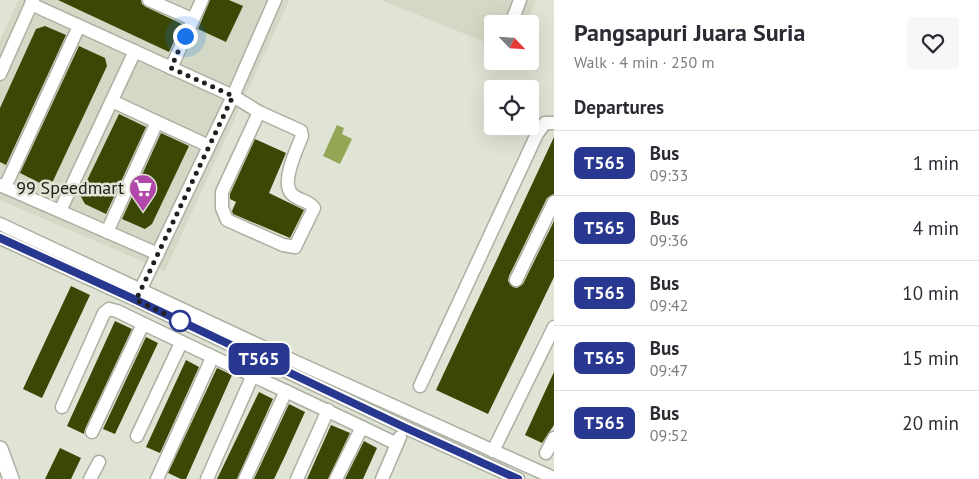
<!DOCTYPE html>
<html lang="en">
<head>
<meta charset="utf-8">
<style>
  body { margin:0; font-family:"PT Sans",sans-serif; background:#f7f7f7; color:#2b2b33; height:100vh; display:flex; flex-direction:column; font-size:19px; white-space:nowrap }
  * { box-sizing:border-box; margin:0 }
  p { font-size:16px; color:#7c7c81 }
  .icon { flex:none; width:28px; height:28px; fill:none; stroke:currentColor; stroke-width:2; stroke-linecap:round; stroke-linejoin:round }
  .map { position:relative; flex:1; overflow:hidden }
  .drawer { display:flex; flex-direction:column; background:#fff; width:425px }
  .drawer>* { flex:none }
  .badge { padding:0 10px; border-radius:8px; font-size:18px; line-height:32px }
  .needle { width:32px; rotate:115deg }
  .buttons { position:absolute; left:484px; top:15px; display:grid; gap:10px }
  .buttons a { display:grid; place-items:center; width:55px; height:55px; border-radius:5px; background:#fff; box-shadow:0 5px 20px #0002; font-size:25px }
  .you { position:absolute; width:25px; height:25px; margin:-12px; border:4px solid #fff; border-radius:50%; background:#1a73e8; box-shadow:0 0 0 8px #1a73e833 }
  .map>.badge { position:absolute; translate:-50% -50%; box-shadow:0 0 0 2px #fff }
  h2 { padding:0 20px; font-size:19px; line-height:45px }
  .round { display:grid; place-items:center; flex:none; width:52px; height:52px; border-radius:5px; background:#f7f7f7 }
  .overview { display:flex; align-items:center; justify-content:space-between; height:85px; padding:0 20px }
  h1 { font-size:24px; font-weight:700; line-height:38px }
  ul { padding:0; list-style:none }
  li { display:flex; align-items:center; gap:15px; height:65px; padding:0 20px; border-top:1px solid #e1e1e2 }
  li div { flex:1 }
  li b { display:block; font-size:19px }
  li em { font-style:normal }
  li .badge { min-width:55px; font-weight:700; text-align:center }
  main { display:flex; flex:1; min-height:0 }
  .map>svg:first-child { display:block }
  .built { fill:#d3d9c4 }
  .water { fill:#92a656 }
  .building { fill:#3b4705 }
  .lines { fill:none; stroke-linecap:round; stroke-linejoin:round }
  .minor-casing { stroke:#acb0a2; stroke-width:15 }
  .major-casing { stroke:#acb0a2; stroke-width:18 }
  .minor { stroke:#fff; stroke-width:12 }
  .major { stroke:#fff; stroke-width:15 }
  .line-casing { stroke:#fff; stroke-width:11 }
  .line { stroke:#283890; stroke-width:8 }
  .walk { stroke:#20211c; stroke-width:5; stroke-dasharray:0 9 }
  .stop-dot { fill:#fff; stroke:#283890; stroke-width:2.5 }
  .labels { text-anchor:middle; stroke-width:5; stroke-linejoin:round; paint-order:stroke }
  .poi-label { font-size:18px; fill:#20211c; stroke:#dfe4d5; text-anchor:end }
</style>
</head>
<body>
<main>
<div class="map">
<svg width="554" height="479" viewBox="0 0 554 479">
  <rect width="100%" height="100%" fill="#dfe4d5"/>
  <g class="built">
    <path d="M18 0H289L165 271 0 200V41Z"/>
    <path d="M381 0H536L526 24H492V45Z"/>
  </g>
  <path class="water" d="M337 125 344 128 342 134 352 139 340 164 323 156Z"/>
  <g class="building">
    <path d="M58 0H141L142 4 146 7 182 24 169 52Z"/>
    <path d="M210 0H229L243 6 226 42 198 29Z"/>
    <path d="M45 26 66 35 6 165 0 162V108L36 29Z"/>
    <path d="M79 46 105 58 107 66 53 181 44 185 20 173Z"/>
    <path d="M119 114 146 127 106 214 85 204 80 195Z"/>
    <path d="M161 133 189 146 152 224 145 229 122 219Z"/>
    <path d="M554 137V194L547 198 509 276 508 281 513 287 517 288 523 284 554 221V277L488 414 436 390Z"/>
    <path d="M255 139 286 153 269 193 304 210 290 238 233 214 232 211 236 202 230 199V194Z"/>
    <path d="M71 286 90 295 42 398 23 389Z"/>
    <path d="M115 321 132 329 85 429 84 434 67 426Z"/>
    <path d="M146 337 158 343 115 434 103 429Z"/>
    <path d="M186 360 199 367 160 453 146 447Z"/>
    <path d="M217 368 232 375 186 479H181L168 473Z"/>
    <path d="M554 372V425L542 443 525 435Z"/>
    <path d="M259 392 273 399 237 479H217Z"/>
    <path d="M289 404 305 412 285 456 274 479H254Z"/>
    <path d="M331 425 350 433 328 479H307Z"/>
    <path d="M364 441 377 448 363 479H345Z"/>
    <path d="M60 448 81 458 71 479H45Z"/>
  </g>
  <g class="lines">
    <g class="minor-casing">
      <g id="minor">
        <path d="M149 0 192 19"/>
        <path d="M31 4 233 96 259 112 301 131 302 136C297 149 281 181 291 193 297 201 309 200 314 208L295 247 283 245 227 220 222 208V192L259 112"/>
        <path d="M511 24 520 0"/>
        <path d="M171 68 202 0"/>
        <path d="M0 74 33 0"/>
        <path d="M112 101 157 122"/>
        <path d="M0 185 158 254"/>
        <path d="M5 187 79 26"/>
        <path d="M60 211 135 51"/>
        <path d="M0 224 265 348 554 478"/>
        <path d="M107 232 157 122 209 146"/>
        <path d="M0 238 136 300 406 428 518 479"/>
        <path d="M516 280 554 202"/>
        <path d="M137 297 233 96 275 0"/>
        <path d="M420 386 537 134 545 123H554"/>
        <path d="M62 407 104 313 109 309 117 311C209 356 304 399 397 444"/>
        <path d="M92 432 143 324"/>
        <path d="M137 436 181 343"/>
        <path d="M493 451 554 327"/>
        <path d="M546 453 554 438"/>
        <path d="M90 479 99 462"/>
        <path d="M157 479 212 358"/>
        <path d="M207 479 263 352"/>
        <path d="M245 479 286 391"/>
        <path d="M297 479 328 410"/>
        <path d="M336 479 362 427"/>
        <path d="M382 479 400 437"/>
      </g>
    </g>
    <g class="major-casing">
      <path id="major" d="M0 449 11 479"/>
    </g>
    <use href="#minor" class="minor"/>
    <use href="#major" class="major"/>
  </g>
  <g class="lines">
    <g class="line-casing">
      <path id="line" d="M0 238 136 300 406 428 518 479"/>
    </g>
    <use href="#line" class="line"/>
    <path class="walk" d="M180 321 136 300 233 96 171 68 185 36"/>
  </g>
  <defs>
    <g id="supermarket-pin" transform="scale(1.4375)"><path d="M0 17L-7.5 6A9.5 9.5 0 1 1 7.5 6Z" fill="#b047a9" stroke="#dfe4d5"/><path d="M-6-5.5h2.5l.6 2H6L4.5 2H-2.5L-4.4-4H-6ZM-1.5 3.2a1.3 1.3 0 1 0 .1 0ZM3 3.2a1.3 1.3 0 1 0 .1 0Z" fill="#fff"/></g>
  </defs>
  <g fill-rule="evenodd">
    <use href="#supermarket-pin" x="143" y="188"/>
  </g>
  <circle class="stop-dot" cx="180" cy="321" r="10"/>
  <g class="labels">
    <g class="poi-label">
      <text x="124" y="194">99 Speedmart</text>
    </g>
  </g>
</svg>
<div class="buttons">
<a><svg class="needle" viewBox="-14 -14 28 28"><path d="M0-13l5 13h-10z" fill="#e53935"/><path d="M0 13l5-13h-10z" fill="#7c7c81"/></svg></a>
<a><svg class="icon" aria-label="locate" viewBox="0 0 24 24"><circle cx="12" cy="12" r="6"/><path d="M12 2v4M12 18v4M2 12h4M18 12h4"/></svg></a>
</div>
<div class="you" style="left:185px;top:36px"></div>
<b class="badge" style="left:259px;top:359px;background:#283890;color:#fff">T565</b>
</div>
<section class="drawer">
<div class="overview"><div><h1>Pangsapuri Juara Suria</h1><p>Walk · 4 min · 250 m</p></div><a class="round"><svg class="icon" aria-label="heart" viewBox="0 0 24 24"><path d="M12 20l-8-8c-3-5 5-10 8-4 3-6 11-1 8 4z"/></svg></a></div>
<h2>Departures</h2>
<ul>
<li><span class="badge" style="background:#283890;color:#fff">T565</span><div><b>Bus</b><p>09:33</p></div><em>1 min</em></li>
<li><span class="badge" style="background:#283890;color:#fff">T565</span><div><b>Bus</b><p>09:36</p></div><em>4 min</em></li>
<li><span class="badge" style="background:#283890;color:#fff">T565</span><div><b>Bus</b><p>09:42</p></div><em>10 min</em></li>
<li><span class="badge" style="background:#283890;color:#fff">T565</span><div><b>Bus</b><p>09:47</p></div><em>15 min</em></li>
<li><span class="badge" style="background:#283890;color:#fff">T565</span><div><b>Bus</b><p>09:52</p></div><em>20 min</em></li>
</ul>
</section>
</main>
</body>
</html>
